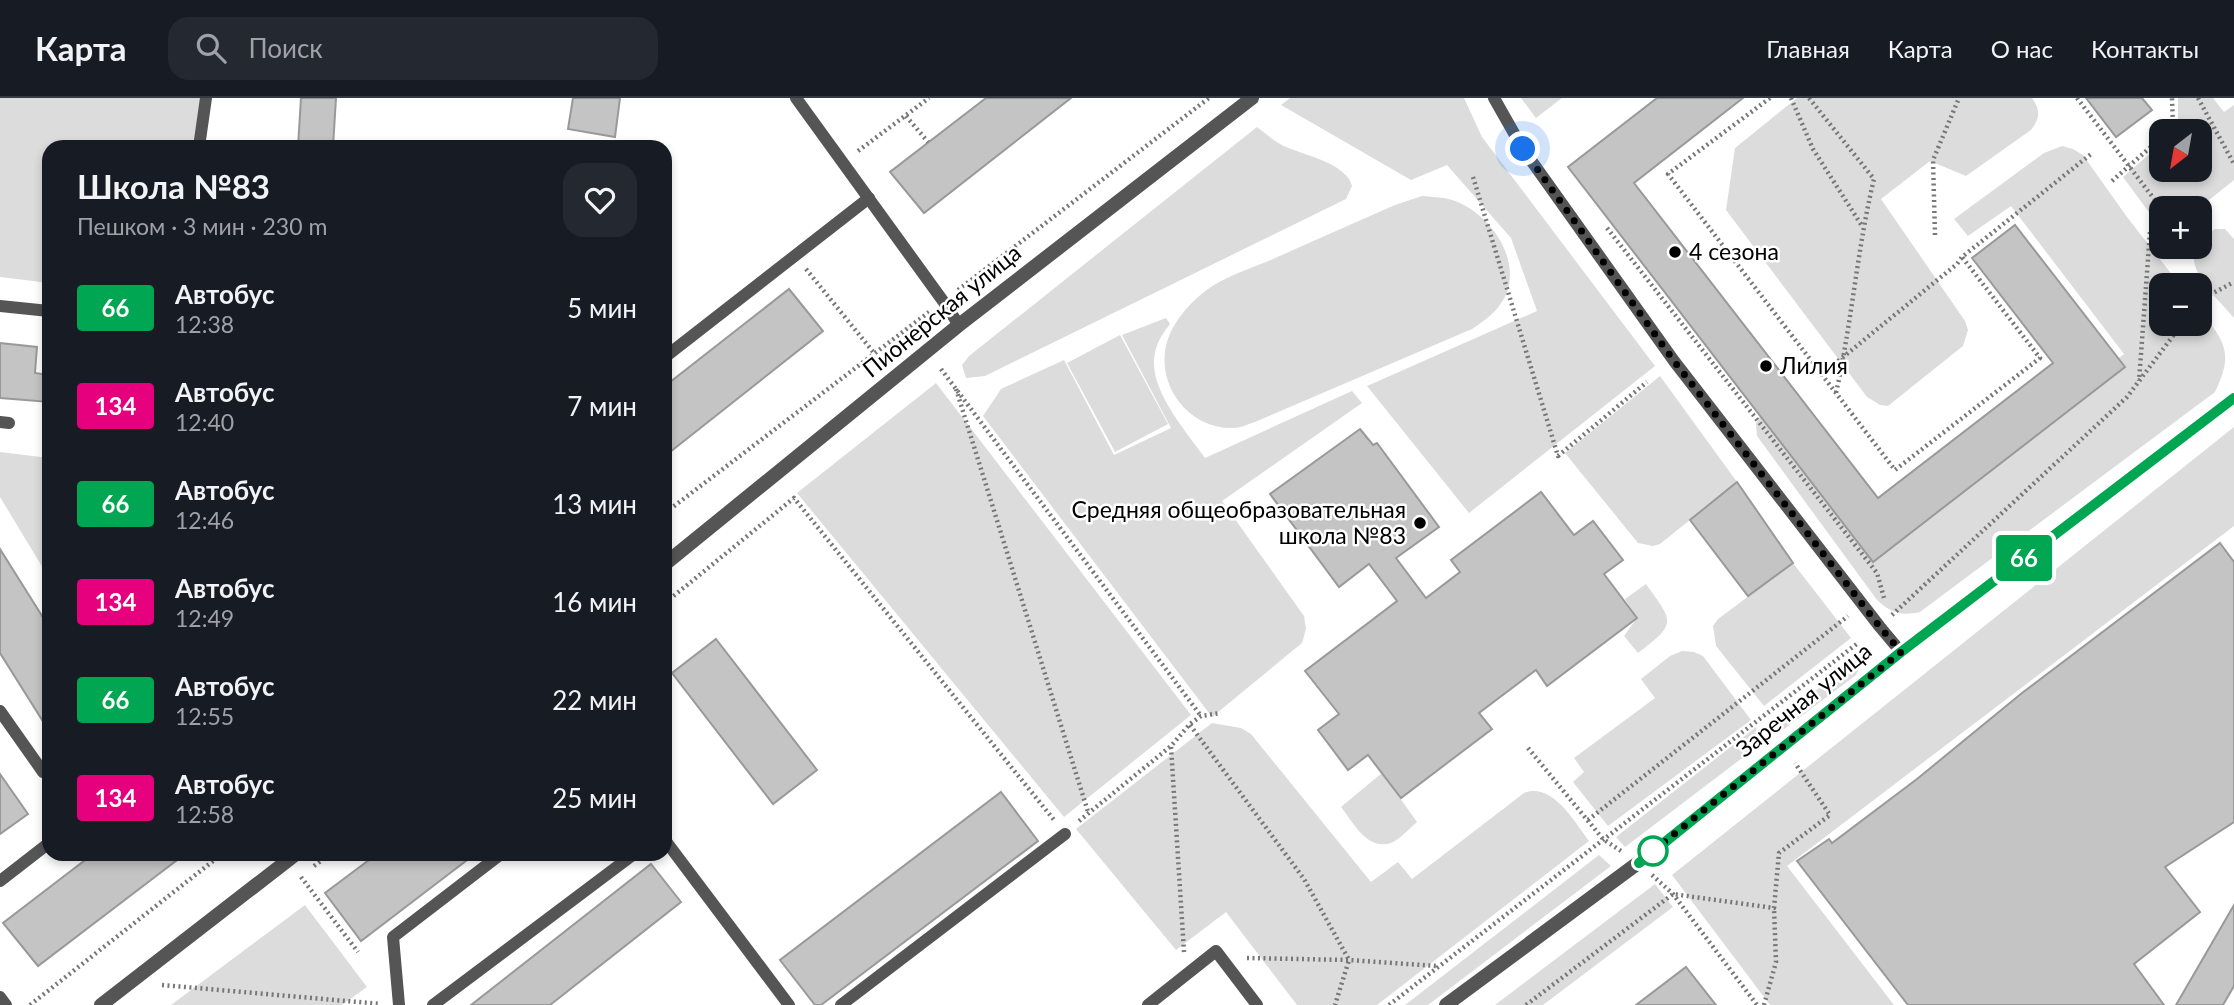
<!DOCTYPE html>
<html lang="ru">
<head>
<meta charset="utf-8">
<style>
  body { margin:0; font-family:Lato,sans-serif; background:#242831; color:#f1f3f6; height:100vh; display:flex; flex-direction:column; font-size:26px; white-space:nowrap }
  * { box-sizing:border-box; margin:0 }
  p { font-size:23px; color:#9ea1a6 }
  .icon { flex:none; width:38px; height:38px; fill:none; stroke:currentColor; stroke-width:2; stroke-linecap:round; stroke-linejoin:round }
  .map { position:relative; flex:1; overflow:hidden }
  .panel { position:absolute; left:42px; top:42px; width:630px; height:721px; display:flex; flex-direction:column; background:#171b24; border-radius:21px; box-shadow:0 4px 10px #0003 }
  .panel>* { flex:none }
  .badge { padding:0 14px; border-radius:5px; font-size:24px; line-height:46px }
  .needle { width:46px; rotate:211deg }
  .controls { position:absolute; left:2149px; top:21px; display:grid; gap:14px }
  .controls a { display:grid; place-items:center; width:63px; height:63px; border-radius:14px; background:#171b24; box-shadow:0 4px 10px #0003; font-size:35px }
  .you { position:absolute; width:35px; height:35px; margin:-18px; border:5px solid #fff; border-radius:50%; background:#1a73e8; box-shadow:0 0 0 10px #1a73e833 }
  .map>.badge { position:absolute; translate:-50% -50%; box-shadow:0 0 0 4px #fff }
  .round { display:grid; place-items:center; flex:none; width:74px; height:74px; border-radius:21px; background:#242831 }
  .head { display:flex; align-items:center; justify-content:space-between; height:119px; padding:0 35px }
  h1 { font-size:33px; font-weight:700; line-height:52px }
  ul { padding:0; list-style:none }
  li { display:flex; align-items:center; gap:21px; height:98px; padding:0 35px }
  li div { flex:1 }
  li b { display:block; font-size:26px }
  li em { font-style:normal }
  li .badge { min-width:77px; font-weight:700; text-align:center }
  header { display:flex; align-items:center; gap:42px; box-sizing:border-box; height:98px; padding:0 35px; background:#171b24; border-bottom:2px solid #363941 }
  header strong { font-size:33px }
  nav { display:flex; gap:38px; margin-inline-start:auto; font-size:24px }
  .search { width:490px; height:63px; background:#242831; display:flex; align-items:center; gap:18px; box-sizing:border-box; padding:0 24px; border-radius:21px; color:#9ea1a6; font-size:26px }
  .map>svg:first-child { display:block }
  .green { fill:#dcdcdc }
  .building { fill:#c4c4c4; stroke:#999; stroke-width:2 }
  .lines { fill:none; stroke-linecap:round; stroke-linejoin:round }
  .path { stroke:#777; stroke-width:4.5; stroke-dasharray:2 3.5; stroke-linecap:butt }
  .lane { stroke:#555; stroke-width:12 }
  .street { stroke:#555; stroke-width:14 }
  .line-casing { stroke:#fff; stroke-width:16 }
  .line { stroke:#00a651; stroke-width:10 }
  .walk { stroke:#000; stroke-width:7; stroke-dasharray:0 12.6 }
  .poi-dot { fill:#000; stroke:#fff; stroke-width:2.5 }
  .stop-dot { fill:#fff; stroke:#00a651; stroke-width:3.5 }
  .labels { text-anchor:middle; stroke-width:5; stroke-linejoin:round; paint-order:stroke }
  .poi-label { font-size:23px; fill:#000; stroke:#fff; text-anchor:start }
  .street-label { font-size:23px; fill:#000; stroke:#fff }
</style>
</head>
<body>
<header>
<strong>Карта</strong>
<div class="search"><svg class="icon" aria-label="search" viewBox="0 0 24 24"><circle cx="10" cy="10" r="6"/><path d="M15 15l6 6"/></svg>Поиск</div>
<nav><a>Главная</a><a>Карта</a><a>О нас</a><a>Контакты</a></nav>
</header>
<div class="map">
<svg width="2234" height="907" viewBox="0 0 2234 907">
  <rect width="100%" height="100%" fill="#fff"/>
  <g class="green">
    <path d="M0 0H202L196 49H49V185L0 179Z"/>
    <path d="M1290 0H1464L1482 39 1655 268 1469 415 1367 288 1537 213 1511 140 1447 67 1411 82 1281 7Z"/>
    <path d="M1521 0H1562L1536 20Z"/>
    <path d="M1797 0H2032C2041 13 2040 20 2031 32L1966 78 1930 63 1881 101 1965 223 1968 232 1963 248 1888 308 1880 307 1867 299 1726 112 1735 50Z"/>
    <path d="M2178 0H2213L2224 14 2234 7V82L2199 110H2161V122L2148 113 2123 79 2161 46V72H2200V33H2176L2178 31Z"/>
    <path d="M1257 29C1266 36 1275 44 1286 49 1305 57 1347 66 1352 88L1346 101 985 278 966 280 962 267 969 258Z"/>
    <path d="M2062 48 2073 51 2083 57 2127 119 2180 187H2161V226H2200V212C2225 244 2234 255 2215 294L1920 514C1902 518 1891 515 1877 502L1757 338 1756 325 1761 317 1867 454 2124 256 2011 108 1968 138 1954 121 2044 55Z"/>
    <path d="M1422 98C1431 99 1440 99 1449 101 1483 110 1516 150 1509 187 1505 207 1489 220 1472 231L1255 324C1248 326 1241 330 1234 330 1193 332 1160 294 1165 254 1168 227 1192 201 1214 187 1232 176 1254 169 1273 161 1313 143 1354 125 1395 107Z"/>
    <path d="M2215 131H2225L2234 141V220C2218 200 2187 176 2195 149H2200V141Z"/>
    <path d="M1166 220 1170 226C1163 235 1157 244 1155 255 1147 290 1186 333 1205 360L1352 293 1362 305 1222 403 1304 518 1306 531 1302 545 1212 619 983 318 1001 291 1064 262 1114 357 1171 330 1122 237Z"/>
    <path d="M1120 237 1168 326 1115 354 1067 265Z"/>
    <path d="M1660 278 1737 384 1660 446 1653 448 1638 445 1565 355Z"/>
    <path d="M936 285 1191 617 1064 719 797 395Z"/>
    <path d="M2234 329V428L1787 768 1894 907H1770L1672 777Z"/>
    <path d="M0 354 49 360V480L0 399Z"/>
    <path d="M1793 465 1851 540 1764 608 1716 548 1713 528 1718 521Z"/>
    <path d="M1646 486C1673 524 1678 525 1638 555L1624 538 1637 520 1625 501Z"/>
    <path d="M1860 552 1862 565 1856 577 1783 632 1776 624 1853 563Z"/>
    <path d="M1682 553 1694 554 1703 558 1751 622 1608 728 1573 684 1584 674 1574 660 1655 600 1641 581 1670 558Z"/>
    <path d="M1212 625 1241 630 1251 636 1371 784 1398 764 1412 781 1524 695C1552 684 1574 723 1589 743L1377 907H1297L1226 814 1176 852 1076 731Z"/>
    <path d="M1756 629 1759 645 1754 651 1625 749 1616 739Z"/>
    <path d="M1382 675 1417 724C1410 730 1400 741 1391 745 1367 753 1353 724 1341 709Z"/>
    <path d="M1599 757 1611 768 1428 907H1405Z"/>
    <path d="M1655 786 1673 809 1543 907H1495Z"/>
    <path d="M305 807 367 889 342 907H171Z"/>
  </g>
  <g class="building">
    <path d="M301 0H336L333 49H298Z"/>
    <path d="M573 0H620L615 39 568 31Z"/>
    <path d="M986 0H1071L924 115 890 74Z"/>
    <path d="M1657 0H1743L1634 85 1878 400 2053 265 1972 160 2015 127 2125 269 1873 464 1568 69Z"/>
    <path d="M2086 0H2142L2152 12 2116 39Z"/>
    <path d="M789 191 823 233 665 358V288Z"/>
    <path d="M0 245 37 249 35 275 49 277V304L0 300Z"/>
    <path d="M1360 331 1373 347 1377 345 1439 429 1396 460 1426 500 1460 474 1451 462 1541 394 1574 437 1593 423 1623 462 1604 476 1637 520 1547 588 1536 572 1479 615 1492 631 1401 700 1368 657 1348 672 1318 632 1339 616 1305 573 1397 503 1369 466 1339 489 1270 396Z"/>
    <path d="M1737 384 1793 465 1748 498 1690 422Z"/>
    <path d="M2220 445 2234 464V724L2165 769 2200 814 2134 866 2164 907H1908L1797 763 1829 741 1832 745 1917 681 2022 595Z"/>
    <path d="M0 451 49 529V633L0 555Z"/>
    <path d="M716 541 817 672 773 706 672 575Z"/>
    <path d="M0 676 28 716 0 736Z"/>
    <path d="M1001 694 1038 743 821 907H815L780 862Z"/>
    <path d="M93 756H185L38 868 3 825Z"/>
    <path d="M377 756H475L361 843 325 795Z"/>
    <path d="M651 766 681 804 550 907H471Z"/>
    <path d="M2234 807V888L2223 907H2176Z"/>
    <path d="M1686 869 1716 907H1636Z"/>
  </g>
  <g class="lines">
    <g class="path">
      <path d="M1770 0 1668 76 1895 372 2040 260 1962 159"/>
      <path d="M1791 0 1813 51 1862 128"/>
      <path d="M1809 0 1874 81C1857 151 1852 224 1836 295"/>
      <path d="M2077 0 2161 110 2150 134 2139 283"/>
      <path d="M2198 0 2234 66"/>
      <path d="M906 18 928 44"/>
      <path d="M2168 33 2173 29 2172 0"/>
      <path d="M858 53 929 0"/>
      <path d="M1473 79 1558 358 1647 284"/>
      <path d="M2112 83 2161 40"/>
      <path d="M1607 130 1877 475 1884 500"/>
      <path d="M1935 137 1933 62 1959 0"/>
      <path d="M806 171 874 255"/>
      <path d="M958 192 1209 0"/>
      <path d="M2200 202 2234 184"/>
      <path d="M941 271 1201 618"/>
      <path d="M1821 277 1957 166 1962 159 2091 56"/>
      <path d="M956 291 1088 714"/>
      <path d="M665 415 929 214"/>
      <path d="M665 505 794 400 1054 722"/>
      <path d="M1892 517 2127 299 2182 226"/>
      <path d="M1190 627 1304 781 1349 862 1335 907"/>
      <path d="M1171 649 1184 854"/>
      <path d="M1528 650 1603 741 1621 753"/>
      <path d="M1588 722 1848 518"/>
      <path d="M1079 723 1171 648 1190 626 1201 618 1221 615"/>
      <path d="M314 768 330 756"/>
      <path d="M1652 777 1673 796 1757 907"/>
      <path d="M301 779 358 854"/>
      <path d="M1247 860 1349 862 1437 868"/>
      <path d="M162 887 381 906"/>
      <path d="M30 907 222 756"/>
      <path d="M1389 907 1858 545"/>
      <path d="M1526 907 1673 796 1774 810 1779 755 1830 717 1795 665"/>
      <path d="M1764 907 1776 864 1774 810"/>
    </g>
    <g class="lane">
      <path d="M796 0 943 203 959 227"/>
      <path d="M1494 0 1523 51 1674 263 1880 529 1901 554"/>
      <path d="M199 49 206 0"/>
      <path d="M0 208 49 213"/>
      <path d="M665 259 869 100"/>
      <path d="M0 324 9 325"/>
      <path d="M0 613 43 674"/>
      <path d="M665 742 789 907"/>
      <path d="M0 783 49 745"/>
      <path d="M0 899 6 907"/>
      <path d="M399 907 393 839 501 756"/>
      <path d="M433 907 634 756"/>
      <path d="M841 907 1065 736"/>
      <path d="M1148 907 1216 853 1257 907"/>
    </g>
    <g class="street">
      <path d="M665 466 959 227 1252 0"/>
      <path d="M101 907 296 756"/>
      <path d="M1446 907 1638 765 1901 554 2234 300"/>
    </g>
  </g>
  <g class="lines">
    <g class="line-casing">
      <path id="line" d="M1639 765 1901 554 2234 300"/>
    </g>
    <use href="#line" class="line"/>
    <path class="walk" d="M1523 51 1674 263 1880 529 1901 554 1653 753"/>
  </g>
  <g class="poi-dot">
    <circle cx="1675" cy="154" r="7"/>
    <circle cx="1766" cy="268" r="7"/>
    <circle cx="1420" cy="425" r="7"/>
  </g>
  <circle class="stop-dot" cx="1653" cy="753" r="14"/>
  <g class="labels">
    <g class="poi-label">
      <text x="1689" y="162">4 сезона</text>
      <text x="1780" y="276">Лилия</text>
      <text x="1406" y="420" text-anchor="end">Средняя общеобразовательная<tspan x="1406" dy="26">школа №83</tspan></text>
    </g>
    <g class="street-label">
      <text transform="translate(942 213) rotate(-39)" y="8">Пионерская улица</text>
      <text transform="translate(1804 602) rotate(-39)" y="8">Заречная улица</text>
    </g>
  </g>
</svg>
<div class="controls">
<a><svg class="needle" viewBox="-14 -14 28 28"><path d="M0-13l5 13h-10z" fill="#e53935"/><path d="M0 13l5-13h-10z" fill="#9ea1a6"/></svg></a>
<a>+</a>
<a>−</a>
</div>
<div class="you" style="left:1523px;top:51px"></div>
<b class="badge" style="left:2024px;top:460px;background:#00a651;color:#fff">66</b>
<section class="panel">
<div class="head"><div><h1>Школа №83</h1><p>Пешком · 3 мин · 230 m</p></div><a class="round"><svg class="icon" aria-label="heart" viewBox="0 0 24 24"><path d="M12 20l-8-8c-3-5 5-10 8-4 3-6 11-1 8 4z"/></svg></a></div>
<ul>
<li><span class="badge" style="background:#00a651;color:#fff">66</span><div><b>Автобус</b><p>12:38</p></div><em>5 мин</em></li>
<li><span class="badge" style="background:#e6007e;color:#fff">134</span><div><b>Автобус</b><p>12:40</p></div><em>7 мин</em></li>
<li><span class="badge" style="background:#00a651;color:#fff">66</span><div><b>Автобус</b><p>12:46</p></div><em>13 мин</em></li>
<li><span class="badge" style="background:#e6007e;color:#fff">134</span><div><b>Автобус</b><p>12:49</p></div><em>16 мин</em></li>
<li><span class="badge" style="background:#00a651;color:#fff">66</span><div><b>Автобус</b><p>12:55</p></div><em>22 мин</em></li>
<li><span class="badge" style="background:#e6007e;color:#fff">134</span><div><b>Автобус</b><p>12:58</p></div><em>25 мин</em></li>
</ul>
</section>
</div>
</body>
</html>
